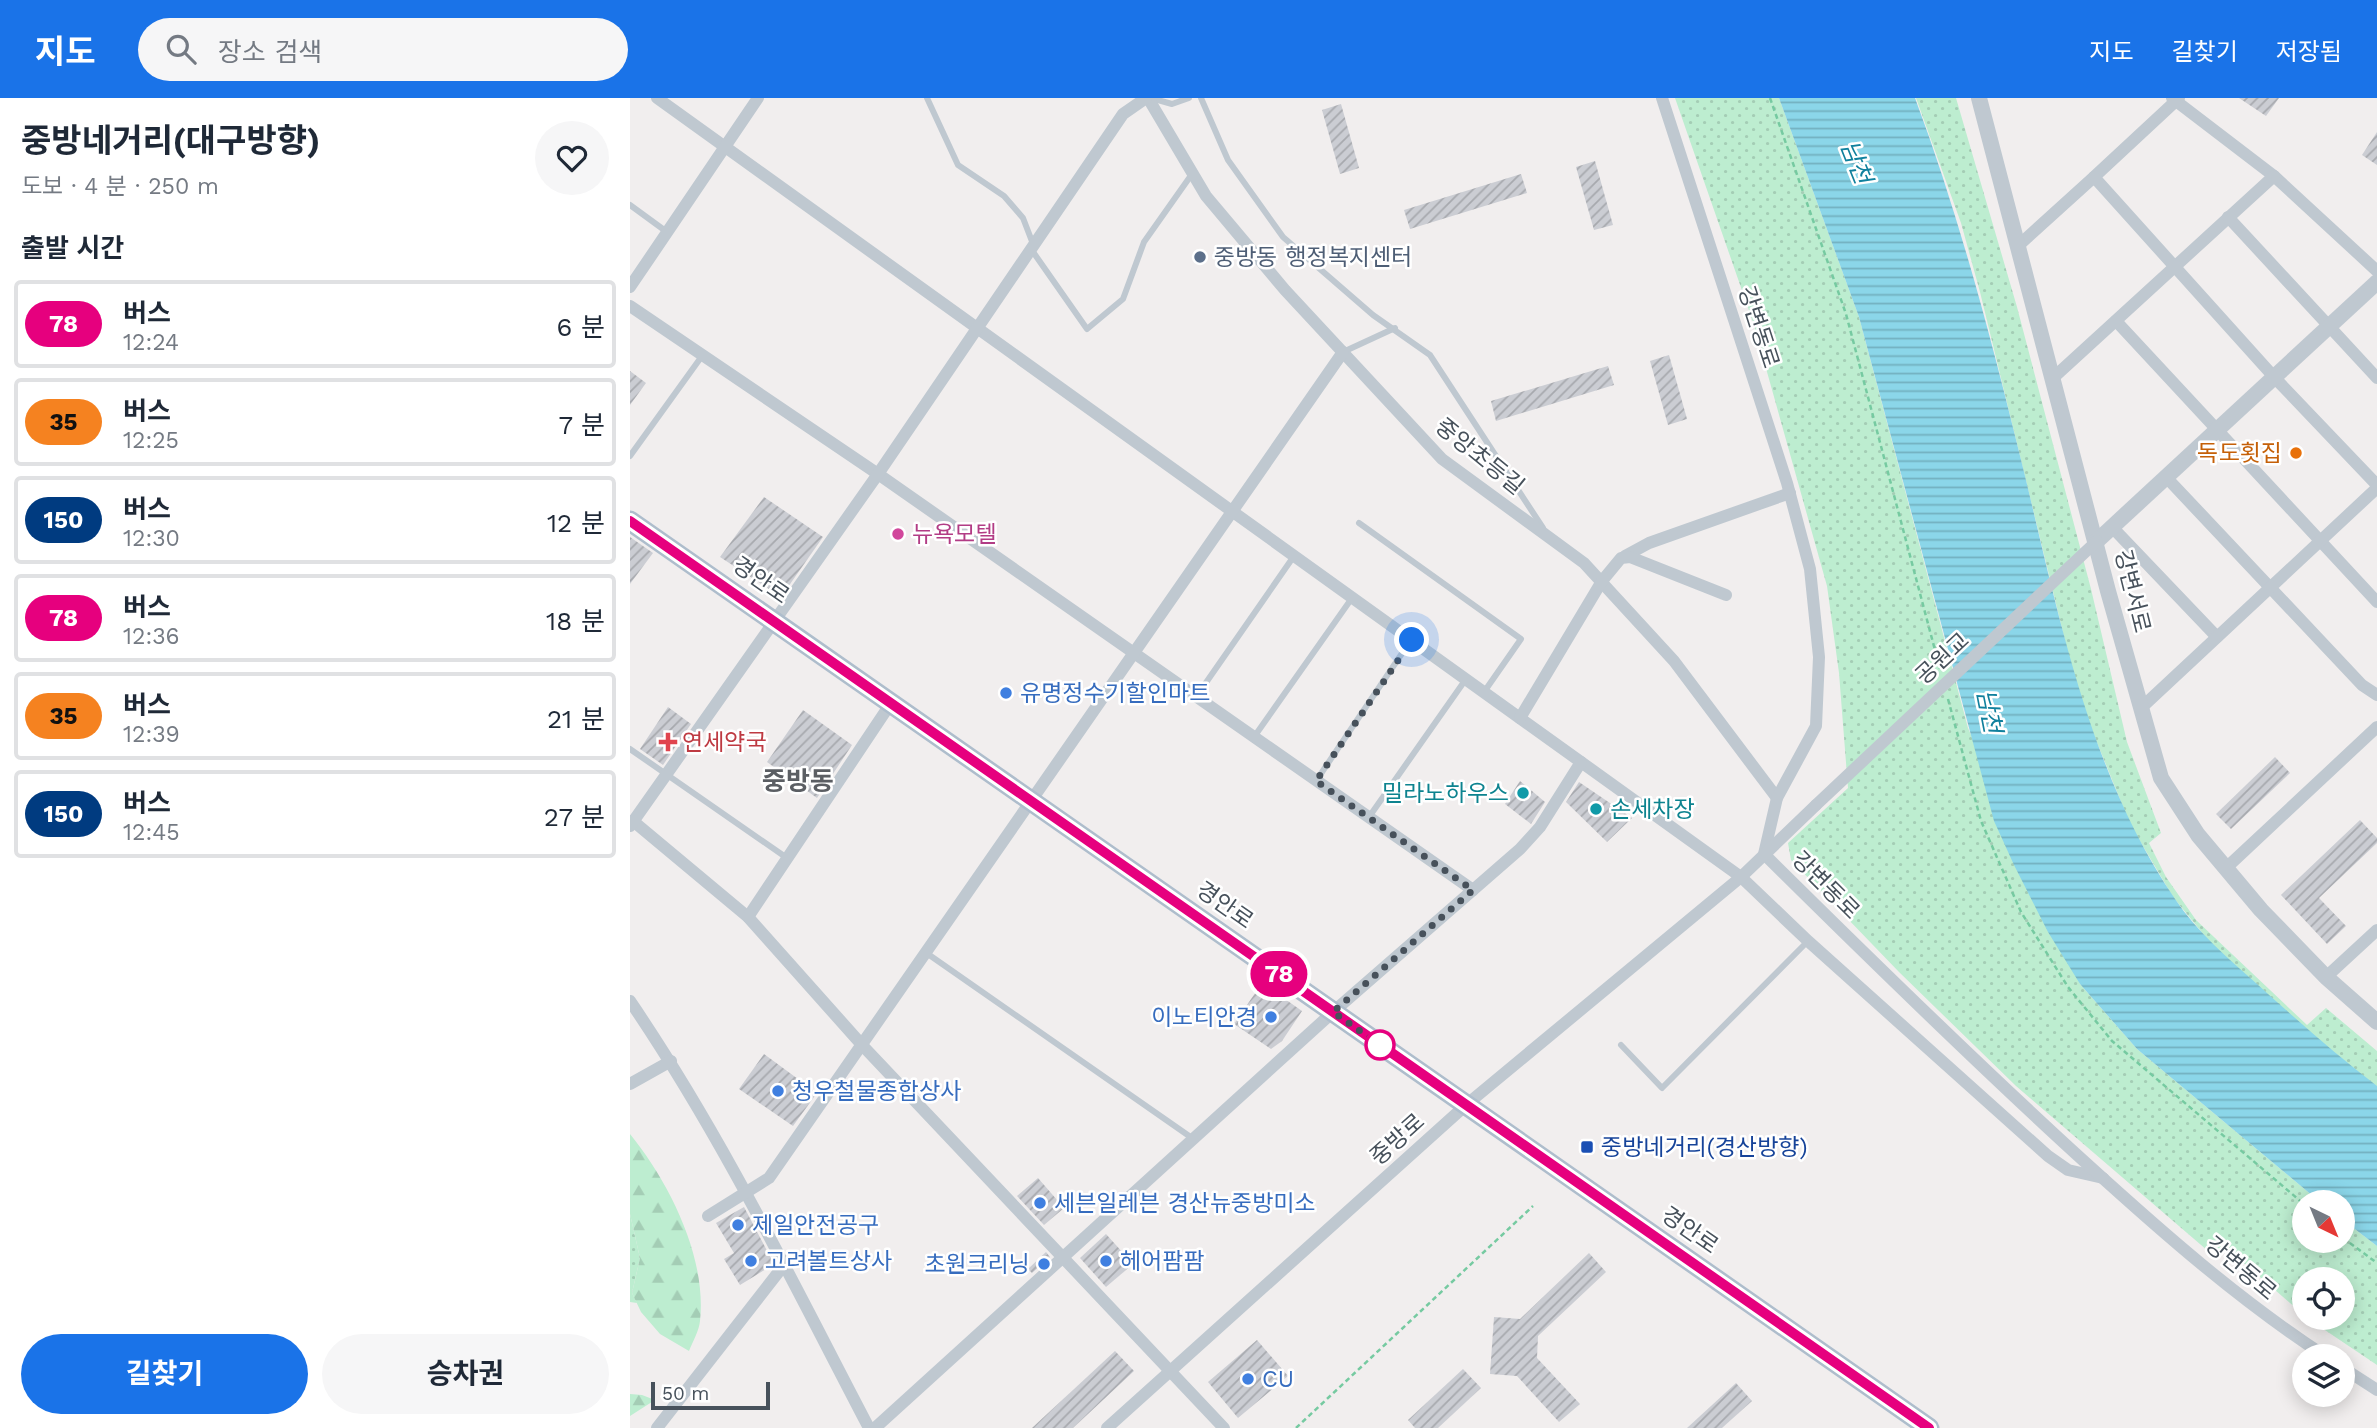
<!DOCTYPE html>
<html lang="ko">
<head>
<meta charset="utf-8">
<style>
  body { margin:0; font-family:"Work Sans","Noto Sans KR",sans-serif; background:#f6f6f7; color:#1f2937; height:100vh; display:flex; flex-direction:column; font-size:26px; white-space:nowrap }
  * { box-sizing:border-box; margin:0 }
  p { font-size:23px; color:#747a83 }
  .icon { flex:none; width:38px; height:38px; fill:none; stroke:currentColor; stroke-width:2; stroke-linecap:round; stroke-linejoin:round }
  .map { position:relative; flex:1; overflow:hidden }
  .details { display:flex; flex-direction:column; background:#fff; width:630px }
  .details>* { flex:none }
  .badge { padding:0 14px; border-radius:23px; font-size:24px; line-height:46px }
  .needle { width:46px; rotate:137deg }
  .buttons { position:absolute; left:1662px; top:1092px; display:grid; gap:14px }
  .buttons a { display:grid; place-items:center; width:63px; height:63px; border-radius:50%; background:#fff; box-shadow:0 4px 18px #0003; font-size:35px }
  .scale { position:absolute; left:21px; bottom:18px; width:119px; box-sizing:border-box; padding-left:7px; border:4px solid #47515b; border-top:0; font-size:19px; line-height:24px; white-space:nowrap; color:#47515b; -webkit-text-stroke:5px #fff; paint-order:stroke }
  .you { position:absolute; width:35px; height:35px; margin:-18px; border:5px solid #fff; border-radius:50%; background:#1a73e8; box-shadow:0 0 0 10px #1a73e833 }
  .map>.badge { position:absolute; translate:-50% -50%; box-shadow:0 0 0 4px #fff }
  h2 { padding:0 21px; font-size:26px; line-height:63px }
  .round { display:grid; place-items:center; flex:none; width:74px; height:74px; border-radius:37px; background:#f6f6f7 }
  .headline { display:flex; align-items:center; justify-content:space-between; height:119px; padding:0 21px }
  h1 { font-size:33px; font-weight:700; line-height:52px }
  .primary-button { display:flex; gap:14px; margin-top:auto; padding:14px 21px }
  .primary-button a { flex:1; height:80px; border-radius:42px; background:#1a73e8; color:#fff; font-size:28px; font-weight:700; line-height:80px; text-align:center }
  .primary-button a+a { background:#f6f6f7; color:#1f2937 }
  ul { padding:0; list-style:none }
  li { display:flex; align-items:center; gap:21px; height:88px; margin:0 14px 10px; padding:0 7px; border:4px solid #e0e1e3; border-radius:7px }
  li div { flex:1 }
  li b { display:block; font-size:26px }
  li em { font-style:normal }
  li .badge { min-width:77px; font-weight:700; text-align:center }
  header { display:flex; align-items:center; gap:42px; box-sizing:border-box; height:98px; padding:0 35px; background:#1a73e8; color:#fff }
  header strong { font-size:33px }
  nav { display:flex; gap:38px; margin-inline-start:auto; font-size:24px }
  .search { width:490px; height:63px; background:#f6f6f7; display:flex; align-items:center; gap:18px; box-sizing:border-box; padding:0 24px; border-radius:38px; color:#747a83; font-size:26px }
  main { display:flex; flex:1; min-height:0 }
  .map>svg:first-child { display:block }
  .green { fill:url(#green-dots) }
  .forest { fill:url(#forest-firs) }
  .water { fill:url(#water-rules) }
  .building { fill:url(#building-hatch) }
  .lines { fill:none; stroke-linecap:round; stroke-linejoin:round }
  .path { stroke:#76caa1; stroke-width:2.5; stroke-dasharray:5 3.5; stroke-linecap:butt }
  .service { stroke:#bfc8d0; stroke-width:6 }
  .minor { stroke:#bfc8d0; stroke-width:12 }
  .tertiary { stroke:#bfc8d0; stroke-width:16 }
  .primary { stroke:#aebdcc; stroke-width:21 }
  .minor-bridge { stroke:#bfc8d0; stroke-width:12 }
  .line-casing { stroke:#fff; stroke-width:16 }
  .line { stroke:#e6007e; stroke-width:10 }
  .walk { stroke:#47515b; stroke-width:7; stroke-dasharray:0 12.6 }
  .service-dot { fill:#5c6f8a; stroke:#fff; stroke-width:2.5 }
  .food-dot { fill:#e8710a; stroke:#fff; stroke-width:2.5 }
  .hotel-dot { fill:#d1479c; stroke:#fff; stroke-width:2.5 }
  .shop-dot { fill:#3f7fe0; stroke:#fff; stroke-width:2.5 }
  .health-dot { fill:#e0444e; stroke:#fff; stroke-width:2.5 }
  .culture-dot { fill:#0f9aa8; stroke:#fff; stroke-width:2.5 }
  .stop-dot { fill:#fff; stroke:#e6007e; stroke-width:3.5 }
  .transit-dot { fill:#1a4fb4; stroke:#fff; stroke-width:2.5 }
  .labels { text-anchor:middle; stroke-width:5; stroke-linejoin:round; paint-order:stroke }
  .service-label { font-size:23px; fill:#4e5e75; stroke:#fff; text-anchor:start }
  .street-label { font-size:23px; fill:#47515b; stroke:#fff }
  .food-label { font-size:23px; fill:#c56008; stroke:#fff; text-anchor:end }
  .hotel-label { font-size:23px; fill:#b23c85; stroke:#fff; text-anchor:start }
  .shop-label { font-size:23px; fill:#366cbe; stroke:#fff; text-anchor:start }
  .health-label { font-size:23px; fill:#be3a42; stroke:#fff; text-anchor:start }
  .culture-label { font-size:23px; fill:#0d838f; stroke:#fff; text-anchor:end }
  .transit-label { font-size:23px; fill:#164399; stroke:#fff; text-anchor:start }
  .water-label { font-size:24px; font-style:italic; fill:#10809d; stroke:#fff }
  .quarter-label { font-size:26px; font-weight:bold; fill:#5b5e63; stroke:#fff }
</style>
</head>
<body>
<header>
<strong>지도</strong>
<div class="search"><svg class="icon" aria-label="search" viewBox="0 0 24 24"><circle cx="10" cy="10" r="6"/><path d="M15 15l6 6"/></svg>장소 검색</div>
<nav><a>지도</a><a>길찾기</a><a>저장됨</a></nav>
</header>
<main>
<section class="details">
<div class="headline"><div><h1>중방네거리(대구방향)</h1><p>도보 · 4 분 · 250 m</p></div><a class="round"><svg class="icon" aria-label="heart" viewBox="0 0 24 24"><path d="M12 20l-8-8c-3-5 5-10 8-4 3-6 11-1 8 4z"/></svg></a></div>
<h2>출발 시간</h2>
<ul>
<li><span class="badge" style="background:#e6007e;color:#fff">78</span><div><b>버스</b><p>12:24</p></div><em>6 분</em></li>
<li><span class="badge" style="background:#f58220;color:#111">35</span><div><b>버스</b><p>12:25</p></div><em>7 분</em></li>
<li><span class="badge" style="background:#003b80;color:#fff">150</span><div><b>버스</b><p>12:30</p></div><em>12 분</em></li>
<li><span class="badge" style="background:#e6007e;color:#fff">78</span><div><b>버스</b><p>12:36</p></div><em>18 분</em></li>
<li><span class="badge" style="background:#f58220;color:#111">35</span><div><b>버스</b><p>12:39</p></div><em>21 분</em></li>
<li><span class="badge" style="background:#003b80;color:#fff">150</span><div><b>버스</b><p>12:45</p></div><em>27 분</em></li>
</ul>
<div class="primary-button"><a>길찾기</a><a>승차권</a></div>
</section>
<div class="map">
<svg width="1747" height="1330" viewBox="0 0 1747 1330">
  <defs>
    <pattern id="green-dots" width="8" height="8" patternUnits="userSpaceOnUse" patternTransform="scale(1.75)"><rect width="8" height="8" fill="#bdedd0"/><path d="M2 2h.1M6 6h.1" fill="none" stroke="#a4cdb5" stroke-width="1.8" stroke-linecap="round"/></pattern>
    <pattern id="forest-firs" width="22" height="20" patternUnits="userSpaceOnUse" patternTransform="scale(1.75)"><rect width="22" height="20" fill="#bdedd0"/><path d="M5 1l3.5 6h-7zM16 11l3.5 6h-7z" fill="#a4cdb5"/></pattern>
    <pattern id="water-rules" width="6" height="5" patternUnits="userSpaceOnUse" patternTransform="scale(1.75)"><rect width="6" height="5" fill="#8bd6e9"/><path d="M0 2.5h6" fill="none" stroke="#73b0c0"/></pattern>
    <pattern id="building-hatch" width="6" height="6" patternUnits="userSpaceOnUse" patternTransform="scale(1.75)"><rect width="6" height="6" fill="#cbcdd3"/><path d="M-1 1l2-2M0 6l6-6M5 7l2-2" fill="none" stroke="#a7a9ae"/></pattern>
  </defs>
  <rect width="100%" height="100%" fill="#f1eeee"/>
  <g class="green">
    <path d="M1045 0H1149L1229 219 1338 630 1450 886 1507 951 1690 1104H1675V1143H1713V1122L1747 1148V1267L1677 1220H1713V1181H1675V1218L1593 1147 1585 1159 1386 988 1269 874 1161 762 1158 745 1218 690 1209 575 1197 488 1123 224Z"/>
    <path d="M1286 0H1326L1387 209 1461 491 1497 644 1531 735 1519 745 1536 779 1566 822 1677 927 1696 910 1747 953V989L1687 941 1583 848 1543 799 1500 726 1449 600 1350 194 1331 125Z"/>
    <path d="M0 1116 10 1160 2 1195 7 1205 0 1204Z"/>
  </g>
  <g class="forest">
    <path d="M0 1036C39 1084 77 1159 70 1223 69 1233 63 1243 59 1253L30 1236 11 1214 2 1195 10 1160 0 1116Z"/>
    <path d="M0 1296 12 1297 25 1302 0 1318Z"/>
  </g>
  <path class="water" d="M1149 0H1285C1331 123 1364 251 1395 378 1430 523 1460 676 1545 801 1567 834 1598 860 1627 886 1666 921 1705 956 1747 988V1148L1713 1122V1104H1690L1507 951 1450 886 1418 834 1384 767 1364 723 1229 219Z"/>
  <g class="building">
    <path d="M1609 0H1649L1636 18Z"/>
    <path d="M711 6 729 70 710 76 692 12Z"/>
    <path d="M1747 34V67L1732 57Z"/>
    <path d="M965 63 983 127 964 132 946 69Z"/>
    <path d="M891 76 897 95 780 131 774 112Z"/>
    <path d="M1039 257 1057 321 1038 327 1020 263Z"/>
    <path d="M978 268 984 287 866 323 861 303Z"/>
    <path d="M0 273 16 285 0 307Z"/>
    <path d="M134 399 193 439 151 499 90 459Z"/>
    <path d="M0 439 23 455 0 486Z"/>
    <path d="M38 609 61 626 33 667 10 651Z"/>
    <path d="M173 612 222 647 187 700 137 664Z"/>
    <path d="M1645 659 1660 675 1601 731 1586 716Z"/>
    <path d="M890 683 915 704 901 726 875 706Z"/>
    <path d="M949 684 1002 720 977 744 936 704Z"/>
    <path d="M1730 722 1747 740V745L1689 800 1716 828 1697 846 1651 797Z"/>
    <path d="M632 885 672 913 652 943 641 951 604 926Z"/>
    <path d="M134 956 187 995 163 1028 109 991Z"/>
    <path d="M408 1080 434 1110 414 1127 387 1098Z"/>
    <path d="M114 1109 144 1166 110 1187 94 1161 104 1155 86 1125Z"/>
    <path d="M476 1136 503 1166 476 1189 450 1160Z"/>
    <path d="M416 1154 420 1159 402 1175 398 1171Z"/>
    <path d="M959 1155 976 1174 908 1238 907 1260 950 1306 929 1324 887 1278 860 1276 864 1219 890 1221Z"/>
    <path d="M627 1242 658 1278 608 1320 578 1284Z"/>
    <path d="M485 1253 504 1273 443 1330H402Z"/>
    <path d="M833 1271 851 1290 808 1330H785L778 1322Z"/>
    <path d="M1106 1285 1122 1303 1092 1330H1057Z"/>
  </g>
  <g class="lines">
    <g class="path">
      <path d="M1140 0 1216 216 1310 571"/>
      <path d="M1318 601 1351 723 1391 814 1438 889 1482 943 1675 1107"/>
      <path d="M1713 1140 1747 1165"/>
      <path d="M666 1330 903 1108"/>
    </g>
    <g class="service">
      <path d="M297 0 328 67 374 98 393 120 403 146"/>
      <path d="M521 0 542 6 559 0"/>
      <path d="M571 0 598 62 653 139 743 217 800 257 913 430"/>
      <path d="M0 107 37 134"/>
      <path d="M401 151 457 231 493 201 514 144 562 76"/>
      <path d="M713 254 765 230"/>
      <path d="M0 358 72 258"/>
      <path d="M729 425 891 541 854 594"/>
      <path d="M566 599 664 458"/>
      <path d="M624 639 722 500"/>
      <path d="M0 651 157 760"/>
      <path d="M686 683 781 542"/>
      <path d="M739 719 836 581"/>
      <path d="M295 854 562 1040"/>
      <path d="M991 947 1032 990 1178 843"/>
    </g>
    <g class="minor">
      <path d="M27 0 1111 779 1178 843 1418 1058 1438 1072 1473 1080"/>
      <path d="M518 0 576 98 655 192 812 361 954 465 1044 563 1147 700"/>
      <path d="M1032 0 1157 385 1180 471 1189 559 1186 628 1147 700 1134 756C1240 861 1346 965 1456 1065 1532 1134 1609 1202 1695 1258"/>
      <path d="M1542 0 1644 78 1747 173"/>
      <path d="M1464 79 1549 0"/>
      <path d="M1598 119 1747 280"/>
      <path d="M1389 147 1464 79 1644 279 1747 387"/>
      <path d="M0 189 128 0"/>
      <path d="M0 208 248 376 843 792"/>
      <path d="M1486 223 1747 504"/>
      <path d="M1423 280 1644 78"/>
      <path d="M1536 379 1732 587 1747 597"/>
      <path d="M1482 429 1587 539"/>
      <path d="M995 458 1019 445 1160 395"/>
      <path d="M1510 611 1747 390"/>
      <path d="M890 620 972 483 991 460 1000 459 1096 497"/>
      <path d="M3 723 118 819 232 947 594 1330"/>
      <path d="M0 728 248 376 493 16 516 0"/>
      <path d="M1595 771 1747 629"/>
      <path d="M118 819 261 605"/>
      <path d="M1696 879 1747 832"/>
      <path d="M0 903C92 1038 163 1185 239 1330"/>
      <path d="M0 986 41 963"/>
      <path d="M78 1118 139 1080 713 254"/>
      <path d="M1713 1270 1747 1292"/>
      <path d="M27 1330 154 1167"/>
      <path d="M245 1330 703 914 890 751 910 729 951 664"/>
      <path d="M477 1330 836 1007 1111 779 1186 707"/>
    </g>
    <g class="tertiary">
      <path d="M1349 0 1478 493 1531 680 1568 737 1631 812 1696 879 1747 924"/>
      <path d="M1467 443 1747 184"/>
    </g>
    <path class="primary" d="M0 423 1299 1330"/>
    <path class="minor-bridge" d="M1186 707 1467 443"/>
  </g>
  <g class="lines">
    <g class="line-casing">
      <path id="line" d="M0 423 1299 1330"/>
    </g>
    <use href="#line" class="line"/>
    <path class="walk" d="M750 947 703 914 843 792 686 683 782 542"/>
  </g>
  <circle class="service-dot" cx="570" cy="159" r="7"/>
  <circle class="food-dot" cx="1666" cy="355" r="7"/>
  <circle class="hotel-dot" cx="268" cy="436" r="7"/>
  <g class="shop-dot">
    <circle cx="376" cy="595" r="7"/>
    <circle cx="641" cy="919" r="7"/>
    <circle cx="148" cy="993" r="7"/>
    <circle cx="410" cy="1105" r="7"/>
    <circle cx="108" cy="1127" r="7"/>
    <circle cx="121" cy="1163" r="7"/>
    <circle cx="476" cy="1163" r="7"/>
    <circle cx="414" cy="1166" r="7"/>
    <circle cx="618" cy="1281" r="7"/>
  </g>
  <path class="health-dot" d="M34.5 633.5h7v7h7v7h-7v7h-7v-7h-7v-7h7z"/>
  <g class="culture-dot">
    <circle cx="893" cy="695" r="7"/>
    <circle cx="966" cy="711" r="7"/>
  </g>
  <circle class="stop-dot" cx="750" cy="947" r="14"/>
  <rect class="transit-dot" x="950" y="1042" width="14" height="14" rx="3.5"/>
  <g class="labels">
    <g class="service-label">
      <text x="584" y="167">중방동 행정복지센터</text>
    </g>
    <g class="street-label">
      <text transform="translate(1129 229) rotate(72)" y="8">강변동로</text>
      <text transform="translate(850 358) rotate(39)" y="8">중앙초등길</text>
      <text transform="translate(131 482) rotate(35)" y="8">경안로</text>
      <text transform="translate(1503 493) rotate(76)" y="8">강변서로</text>
      <text transform="translate(1312 560) rotate(-43)" y="8">공원교</text>
      <text transform="translate(1196 787) rotate(45)" y="8">강변동로</text>
      <text transform="translate(595 807) rotate(35)" y="8">경안로</text>
      <text transform="translate(767 1041) rotate(-42)" y="8">중방로</text>
      <text transform="translate(1060 1132) rotate(35)" y="8">경안로</text>
      <text transform="translate(1611 1170) rotate(40)" y="8">강변동로</text>
    </g>
    <g class="food-label">
      <text x="1652" y="363">독도횟집</text>
    </g>
    <g class="hotel-label">
      <text x="282" y="444">뉴욕모텔</text>
    </g>
    <g class="shop-label">
      <text x="390" y="603">유명정수기할인마트</text>
      <text x="627" y="927" text-anchor="end">이노티안경</text>
      <text x="162" y="1001">청우철물종합상사</text>
      <text x="424" y="1113">세븐일레븐 경산뉴중방미소</text>
      <text x="122" y="1135">제일안전공구</text>
      <text x="135" y="1171">고려볼트상사</text>
      <text x="490" y="1171">헤어팜팜</text>
      <text x="400" y="1174" text-anchor="end">초원크리닝</text>
      <text x="632" y="1289">CU</text>
    </g>
    <g class="health-label">
      <text x="52" y="652">연세약국</text>
    </g>
    <g class="culture-label">
      <text x="879" y="703">밀라노하우스</text>
      <text x="980" y="719" text-anchor="start">손세차장</text>
    </g>
    <g class="transit-label">
      <text x="971" y="1057">중방네거리(경산방향)</text>
    </g>
    <g class="water-label">
      <text transform="translate(1226 64) rotate(68)" y="8">남천</text>
      <text transform="translate(1359 613) rotate(79)" y="8">남천</text>
    </g>
    <g class="quarter-label">
      <text x="168" y="692">중방동</text>
    </g>
  </g>
</svg>
<div class="buttons">
<a><svg class="needle" viewBox="-14 -14 28 28"><path d="M0-13l5 13h-10z" fill="#e53935"/><path d="M0 13l5-13h-10z" fill="#747a83"/></svg></a>
<a><svg class="icon" aria-label="locate" viewBox="0 0 24 24"><circle cx="12" cy="12" r="6"/><path d="M12 2v4M12 18v4M2 12h4M18 12h4"/></svg></a>
<a><svg class="icon" aria-label="layers" viewBox="0 0 24 24"><path d="M12 4l9 5-9 5-9-5zM3 14l9 5 9-5"/></svg></a>
</div>
<div class="scale">50 m</div>
<div class="you" style="left:782px;top:542px"></div>
<b class="badge" style="left:649px;top:876px;background:#e6007e;color:#fff">78</b>
</div>
</main>
</body>
</html>
